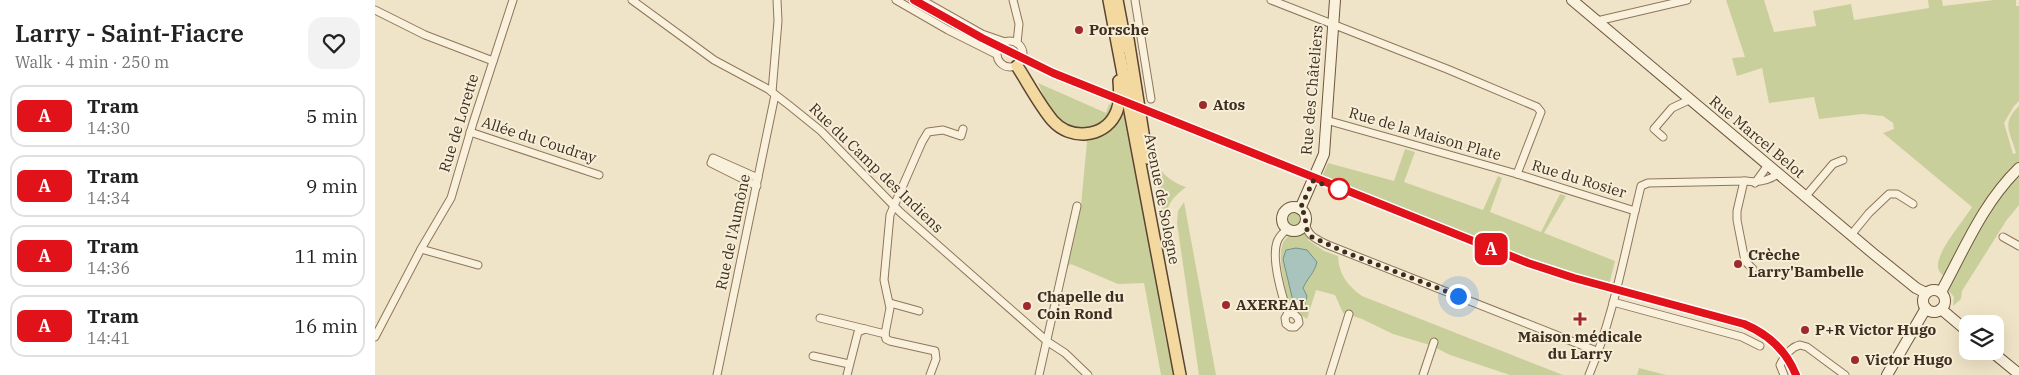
<!DOCTYPE html>
<html lang="en">
<head>
<meta charset="utf-8">
<style>
  body { margin:0; font-family:"IBM Plex Serif",serif; background:#f2f2f2; color:#222; height:100vh; display:flex; flex-direction:column; font-size:19px; white-space:nowrap }
  * { box-sizing:border-box; margin:0 }
  p { font-size:16px; color:#767676 }
  .icon { flex:none; width:28px; height:28px; fill:none; stroke:currentColor; stroke-width:2; stroke-linecap:round; stroke-linejoin:round }
  .map { position:relative; flex:1; overflow:hidden }
  .panel { display:flex; flex-direction:column; background:#fff; width:375px }
  .panel>* { flex:none }
  .badge { padding:0 10px; border-radius:8px; font-size:18px; line-height:32px }
  .controls { position:absolute; left:1584px; top:315px; display:grid; gap:10px }
  .controls a { display:grid; place-items:center; width:45px; height:45px; border-radius:10px; background:#fff; box-shadow:0 5px 20px #0002; font-size:25px }
  .you { position:absolute; width:25px; height:25px; margin:-12px; border:4px solid #fff; border-radius:50%; background:#1a73e8; box-shadow:0 0 0 8px #1a73e833 }
  .map>.badge { position:absolute; translate:-50% -50%; box-shadow:0 0 0 2px #fff }
  .round { display:grid; place-items:center; flex:none; width:52px; height:52px; border-radius:15px; background:#f2f2f2 }
  .head { display:flex; align-items:center; justify-content:space-between; height:85px; padding:0 15px }
  h1 { font-size:24px; font-weight:600; line-height:38px }
  ul { padding:0; list-style:none }
  li { display:flex; align-items:center; gap:15px; height:62px; margin:0 10px 8px; padding:0 5px; border:2px solid #e0e0e0; border-radius:15px }
  li div { flex:1 }
  li b { display:block; font-size:19px }
  li em { font-style:normal }
  li .badge { min-width:55px; font-weight:700; text-align:center }
  main { display:flex; flex:1; min-height:0 }
  .map>svg:first-child { display:block }
  .green { fill:#c9cf9b }
  .water { fill:#a9c4bc; stroke:#6f938a }
  .lines { fill:none; stroke-linecap:round; stroke-linejoin:round }
  .street-casing { stroke:#8d765c; stroke-width:9 }
  .secondary-casing { stroke:#6f573f; stroke-width:12 }
  .primary-casing { stroke:#5b4430; stroke-width:14 }
  .street { stroke:#faf1dc; stroke-width:7 }
  .secondary { stroke:#faf1dc; stroke-width:10 }
  .primary { stroke:#f3d9a0; stroke-width:11 }
  .tram { stroke:#3d2e20; stroke-width:1 }
  .line-casing { stroke:#fff; stroke-width:11 }
  .line { stroke:#e2121a; stroke-width:8 }
  .walk { stroke:#3d2e20; stroke-width:5; stroke-dasharray:0 9 }
  .poi-dot { fill:#9e2a2b; stroke:#f7eed8; stroke-width:2 }
  .stop-dot { fill:#fff; stroke:#e2121a; stroke-width:2.5 }
  .labels { text-anchor:middle; stroke-width:4; stroke-linejoin:round; paint-order:stroke }
  .poi-label { font-size:15px; font-weight:bold; fill:#3d2e20; stroke:#f7eed8; text-anchor:start }
  .street-label { font-size:15px; fill:#3d2e20; stroke:#f7eed8 }
</style>
</head>
<body>
<main>
<section class="panel">
<div class="head"><div><h1>Larry - Saint-Fiacre</h1><p>Walk · 4 min · 250 m</p></div><a class="round"><svg class="icon" aria-label="heart" viewBox="0 0 24 24"><path d="M12 20l-8-8c-3-5 5-10 8-4 3-6 11-1 8 4z"/></svg></a></div>
<ul>
<li><span class="badge" style="background:#e2121a;color:#fff">A</span><div><b>Tram</b><p>14:30</p></div><em>5 min</em></li>
<li><span class="badge" style="background:#e2121a;color:#fff">A</span><div><b>Tram</b><p>14:34</p></div><em>9 min</em></li>
<li><span class="badge" style="background:#e2121a;color:#fff">A</span><div><b>Tram</b><p>14:36</p></div><em>11 min</em></li>
<li><span class="badge" style="background:#e2121a;color:#fff">A</span><div><b>Tram</b><p>14:41</p></div><em>16 min</em></li>
</ul>
</section>
<div class="map">
<svg width="1644" height="375" viewBox="0 0 1644 375">
  <rect width="100%" height="100%" fill="#f0e4c8"/>
  <g class="green">
    <path d="M1351 0H1389L1399 32 1441 26 1438 11 1476 4 1479 20 1554 8 1553 0H1567L1568 6 1619 0H1641V6H1644V101L1639 106 1629 123 1638 154 1641 153C1636 133 1625 124 1644 106V163L1570 277C1566 275 1562 269 1563 264 1564 249 1589 220 1597 207L1508 133 1519 129 1518 123 1508 116 1487 114 1444 119 1439 97 1394 103 1387 68 1362 76 1357 58 1370 57Z"/>
    <path d="M663 83 731 113 734 104 738 106C734 119 729 125 715 128 711 128 704 131 700 130 679 126 671 100 663 83Z"/>
    <path d="M748 95 790 336 799 375H786L769 283 743 284 696 264 692 267 706 205 712 142 700 137 720 136Z"/>
    <path d="M1030 149 1040 152 1029 182 1108 210 1123 176 1127 178 1115 212 1166 232 1185 194 1191 196 1169 233 1240 261 1234 285 1175 269 1031 213 1099 241 1097 246 1015 213 1017 207 945 181 953 163 1019 181Z"/>
    <path d="M777 157C785 172 795 182 811 187 794 201 793 203 790 225Z"/>
    <path d="M909 165 932 174 930 179 907 170Z"/>
    <path d="M1644 173V205L1631 221 1587 291 1586 299 1578 306 1579 297 1572 289 1611 214Z"/>
    <path d="M809 202 841 375H824L802 223 803 211Z"/>
    <circle cx="919" cy="219" r="6"/>
    <path d="M928 231 934 237 933 240 949 251 963 256C964 275 972 285 987 296L1188 375H1135L1075 355 1055 345 1018 334 987 319 968 313 960 295 941 290 932 319 914 306C911 289 897 245 914 236 919 233 923 234 928 231Z"/>
    <path d="M1101 242 1185 273 1234 287 1232 293 1165 273 1099 247Z"/>
    <path d="M1253 291 1367 322C1385 329 1398 338 1410 353L1407 358 1389 340 1373 331 1251 297Z"/>
    <path d="M1264 368 1291 375H1262Z"/>
  </g>
  <path class="water" d="M921 248 932 250 942 262C939 274 933 277 928 288L932 296 929 307 920 303 917 297 908 259 911 250Z"/>
  <g class="lines">
    <g class="street-casing">
      <g id="street">
        <path d="M257 0 339 60 393 89 415 106 446 131 525 212 673 342 690 353 713 375"/>
        <path d="M521 0 573 30 621 54"/>
        <path d="M547 0 607 34 630 42"/>
        <path d="M638 0 644 24 642 43"/>
        <path d="M760 0 776 99"/>
        <path d="M896 0 1072 69 1162 107 1166 112 1142 174"/>
        <path d="M0 10 50 35 118 61"/>
        <path d="M1222 21 1312 0"/>
        <circle cx="635" cy="54" r="13"/>
        <path d="M397 92 403 21 402 0"/>
        <path d="M951 120 1142 174 1260 211 1266 186 1273 183 1371 181C1383 183 1393 181 1403 174"/>
        <path d="M95 132 224 175"/>
        <path d="M1288 137 1279 129 1297 108 1314 100"/>
        <path d="M1369 181 1362 211V220L1370 261 1378 269"/>
        <path d="M1380 183 1393 165"/>
        <path d="M382 186 336 163 338 158 383 178"/>
        <path d="M1430 197 1458 164 1468 160"/>
        <path d="M930 222C932 236 941 239 953 245L1224 352"/>
        <path d="M912 229C908 233 904 236 902 242 896 259 907 296 913 313L910 318 911 324 915 327H920L924 323 923 318 919 314 913 313"/>
        <path d="M1476 235 1494 213 1514 194H1522L1538 204"/>
        <path d="M1628 237 1644 246"/>
        <path d="M46 249 103 265"/>
        <path d="M1238 302 1367 337 1385 346"/>
        <path d="M515 303 544 311"/>
        <path d="M445 318 490 329"/>
        <path d="M510 334 511 339 515 341 560 351 561 359 555 375"/>
        <path d="M0 337 46 249 76 198 98 123 138 0"/>
        <path d="M438 356 474 364"/>
        <path d="M342 375 400 95"/>
        <path d="M472 375 483 332 490 329 510 334 515 308 509 280 515 215 547 142 553 132 568 130 586 136 588 129"/>
        <path d="M664 375 702 206"/>
        <path d="M955 375 974 314"/>
        <path d="M1048 375 1059 342"/>
        <path d="M1214 375C1236 323 1247 266 1260 211"/>
        <path d="M1409 375 1405 365C1409 357 1415 347 1425 345L1432 347 1470 375"/>
      </g>
    </g>
    <g class="secondary-casing">
      <g id="secondary">
        <path d="M1197 0 1500 255 1541 288 1551 293"/>
        <circle cx="919" cy="219" r="12"/>
        <path d="M925 209 949 154 960 0"/>
        <circle cx="1559" cy="301" r="11"/>
        <path d="M1566 292C1590 248 1608 203 1644 168"/>
        <path d="M1566 309 1592 331"/>
        <path d="M1616 351 1644 374"/>
        <path d="M1512 375 1551 308"/>
      </g>
    </g>
    <g class="primary-casing">
      <g id="primary">
        <path d="M734 0 805 375"/>
        <path d="M742 0 751 47"/>
        <path d="M753 39 772 158"/>
        <path d="M642 66C653 83 665 106 678 121 695 140 728 138 740 115 745 106 745 91 744 81"/>
      </g>
    </g>
    <use href="#street" class="street"/>
    <use href="#secondary" class="secondary"/>
    <use href="#primary" class="primary"/>
    <g class="tram">
      <path d="M533 0 635 57 737 101"/>
      <path d="M786 116 1153 263 1199 278 1369 324C1393 334 1411 351 1421 375"/>
    </g>
  </g>
  <g class="lines">
    <g class="line-casing">
      <path id="line" d="M539 0 607 38 678 73 1153 263 1199 278 1369 324C1393 334 1411 350 1421 375"/>
    </g>
    <use href="#line" class="line"/>
    <path class="walk" d="M964 189 938 181 925 209 930 214 931 228 937 237 972 253 1083 296"/>
  </g>
  <g class="poi-dot">
    <circle cx="704" cy="30" r="5"/>
    <circle cx="828" cy="105" r="5"/>
    <circle cx="1363" cy="264" r="5"/>
    <circle cx="851" cy="305" r="5"/>
    <circle cx="652" cy="306" r="5"/>
    <path d="M1202.5 311.5h5v5h5v5h-5v5h-5v-5h-5v-5h5z"/>
    <circle cx="1430" cy="330" r="5"/>
    <circle cx="1480" cy="360" r="5"/>
  </g>
  <circle class="stop-dot" cx="964" cy="189" r="10"/>
  <g class="labels">
    <g class="poi-label">
      <text x="714" y="35">Porsche</text>
      <text x="838" y="110">Atos</text>
      <text x="1373" y="260">Crèche<tspan x="1373" dy="17">Larry'Bambelle</tspan></text>
      <text x="662" y="302">Chapelle du<tspan x="662" dy="17">Coin Rond</tspan></text>
      <text x="861" y="310">AXEREAL</text>
      <text x="1440" y="335">P+R Victor Hugo</text>
      <text x="1205" y="342" text-anchor="middle">Maison médicale<tspan x="1205" dy="17">du Larry</tspan></text>
      <text x="1490" y="365">Victor Hugo</text>
    </g>
    <g class="street-label">
      <text transform="translate(937 90) rotate(-85)" y="5">Rue des Châteliers</text>
      <text transform="translate(84 123) rotate(-73)" y="5">Rue de Lorette</text>
      <text transform="translate(1050 134) rotate(16)" y="5">Rue de la Maison Plate</text>
      <text transform="translate(1382 137) rotate(40)" y="5">Rue Marcel Belot</text>
      <text transform="translate(164 140) rotate(18)" y="5">Allée du Coudray</text>
      <text transform="translate(501 168) rotate(44)" y="5">Rue du Camp des Indiens</text>
      <text transform="translate(1204 179) rotate(17)" y="5">Rue du Rosier</text>
      <text transform="translate(787 199) rotate(79)" y="5">Avenue de Sologne</text>
      <text transform="translate(358 232) rotate(-78)" y="5">Rue de l'Aumône</text>
    </g>
  </g>
</svg>
<div class="controls">
<a><svg class="icon" aria-label="layers" viewBox="0 0 24 24"><path d="M12 4l9 5-9 5-9-5zM3 14l9 5 9-5"/></svg></a>
</div>
<div class="you" style="left:1083px;top:296px"></div>
<b class="badge" style="left:1116px;top:249px;background:#e2121a;color:#fff">A</b>
</div>
</main>
</body>
</html>
